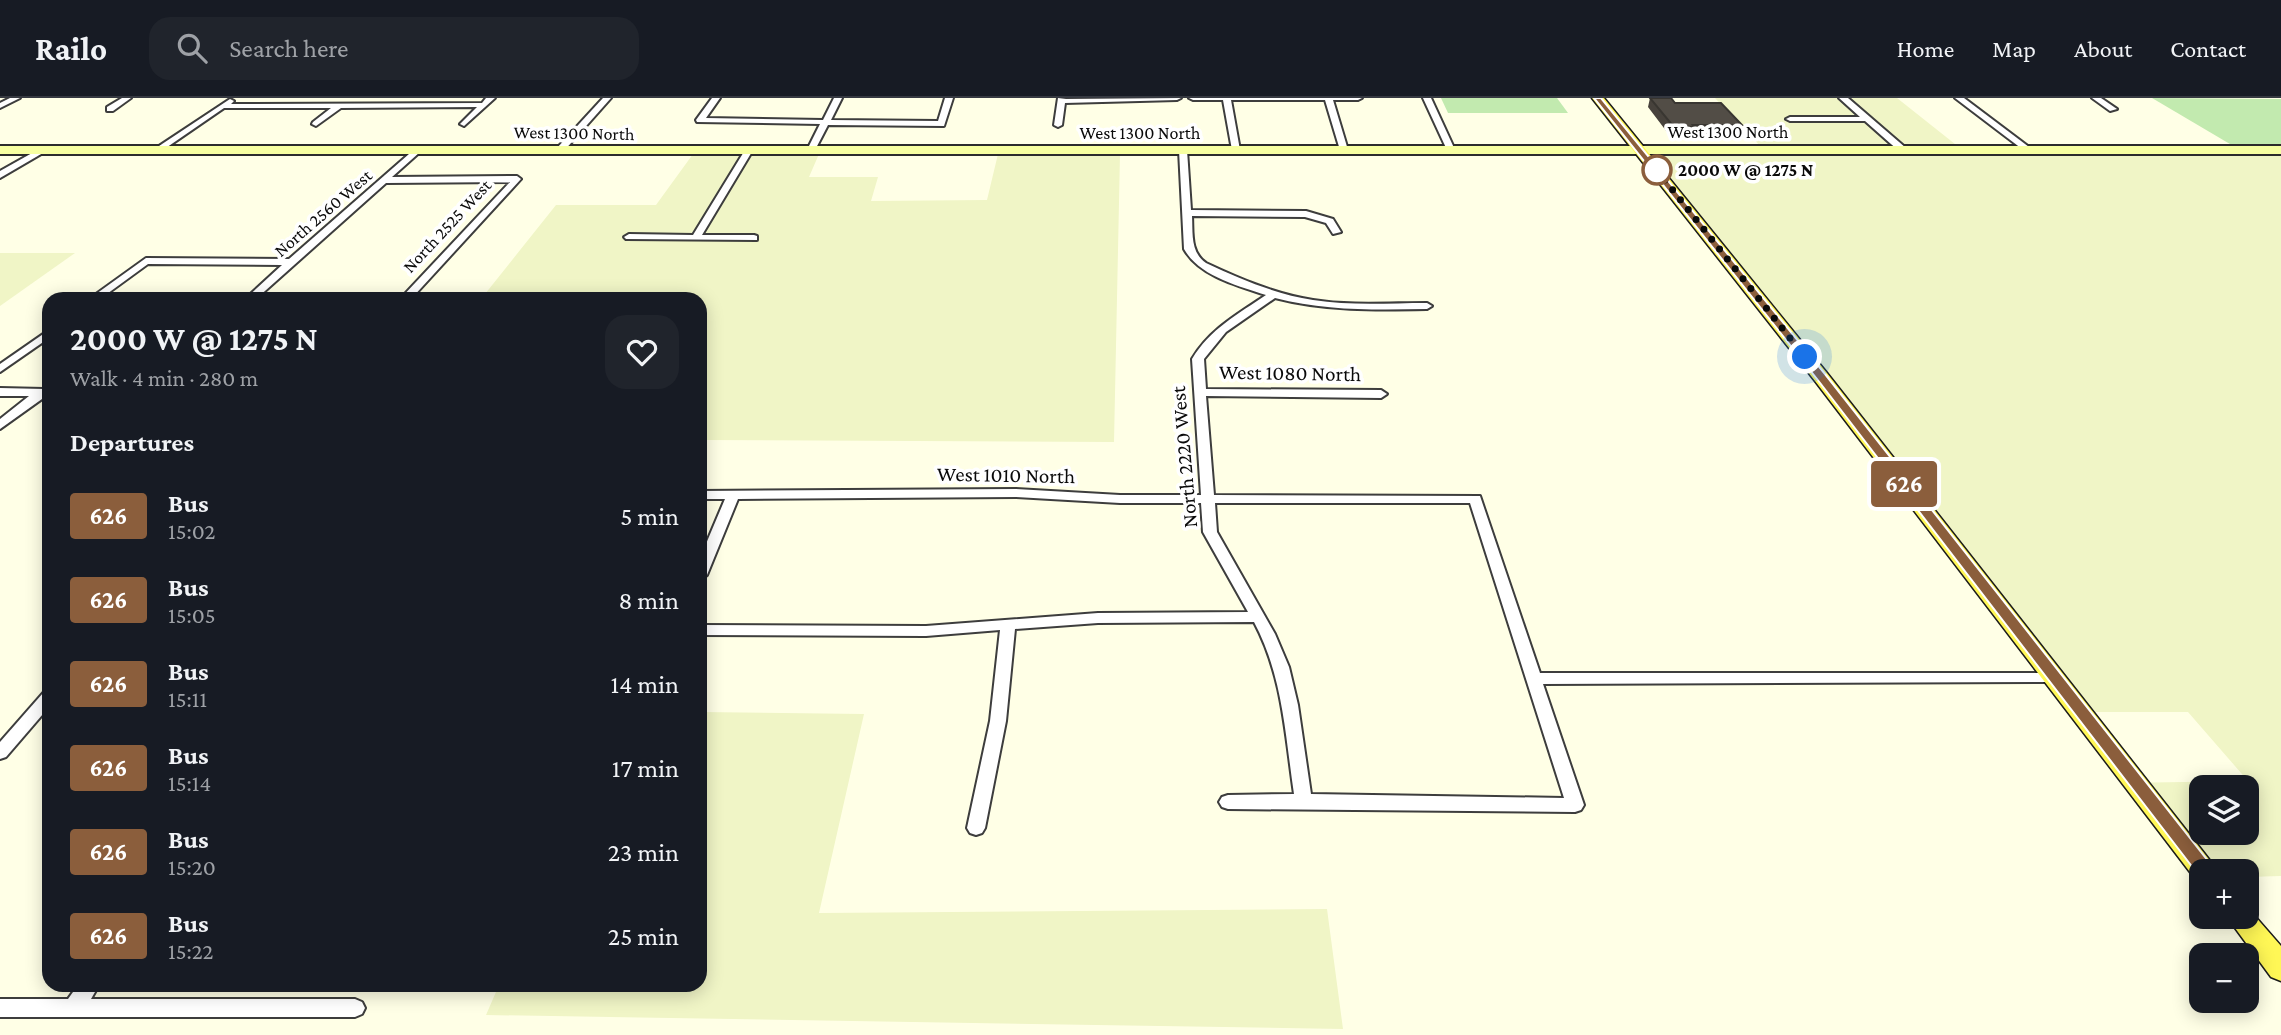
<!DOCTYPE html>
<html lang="en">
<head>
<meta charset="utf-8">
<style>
  body { margin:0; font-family:"Crimson Pro",serif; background:#20242c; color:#f1f3f6; height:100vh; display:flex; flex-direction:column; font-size:26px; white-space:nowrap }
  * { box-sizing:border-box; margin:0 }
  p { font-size:23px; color:#9ea1a6 }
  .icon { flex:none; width:38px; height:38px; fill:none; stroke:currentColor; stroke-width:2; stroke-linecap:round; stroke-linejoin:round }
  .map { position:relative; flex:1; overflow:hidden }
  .side { position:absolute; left:42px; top:194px; width:665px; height:700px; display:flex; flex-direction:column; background:#171b24; border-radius:21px; box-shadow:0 4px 18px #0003 }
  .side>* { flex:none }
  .badge { padding:0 14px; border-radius:5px; font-size:24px; line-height:46px }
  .fabs { position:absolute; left:2189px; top:677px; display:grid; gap:14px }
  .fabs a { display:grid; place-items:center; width:70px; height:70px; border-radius:14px; background:#171b24; box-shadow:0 4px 18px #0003; font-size:35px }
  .you { position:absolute; width:35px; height:35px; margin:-18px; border:5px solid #fff; border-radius:50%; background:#1a73e8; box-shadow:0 0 0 10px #1a73e833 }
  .map>.badge { position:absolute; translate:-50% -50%; box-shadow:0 0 0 4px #fff }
  h2 { padding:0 28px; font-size:26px; line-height:63px }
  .round { display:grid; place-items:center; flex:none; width:74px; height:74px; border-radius:21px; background:#20242c }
  .summary { display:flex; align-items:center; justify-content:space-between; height:119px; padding:0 28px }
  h1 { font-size:33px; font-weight:700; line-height:52px }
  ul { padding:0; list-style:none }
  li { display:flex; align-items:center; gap:21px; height:84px; padding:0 28px }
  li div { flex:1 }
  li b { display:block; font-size:26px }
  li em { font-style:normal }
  li .badge { min-width:77px; font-weight:700; text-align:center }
  header { display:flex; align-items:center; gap:42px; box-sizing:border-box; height:98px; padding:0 35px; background:#171b24; border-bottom:2px solid #363941 }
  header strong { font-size:33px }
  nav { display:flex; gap:38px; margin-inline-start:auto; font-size:24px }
  .search { width:490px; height:63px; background:#20242c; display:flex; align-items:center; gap:18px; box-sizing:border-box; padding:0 24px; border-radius:21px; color:#9ea1a6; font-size:26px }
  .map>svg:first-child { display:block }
  .farmland { fill:#f0f5c6; fill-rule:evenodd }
  .green { fill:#c2eaaf }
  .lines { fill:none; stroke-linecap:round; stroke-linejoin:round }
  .street-casing { stroke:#3d3d3d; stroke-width:4 }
  .secondary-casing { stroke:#2c2c2c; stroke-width:4 }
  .primary-casing { stroke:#1b1b1b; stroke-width:3 }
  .street { fill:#fff; fill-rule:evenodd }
  .secondary { fill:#f7ffa1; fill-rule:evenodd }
  .primary { fill:#fff756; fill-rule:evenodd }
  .wall { fill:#47423c }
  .building { fill:#524d46; stroke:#393631; stroke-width:2 }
  .line { fill:#8b5e3c; stroke:#fff; stroke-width:2 }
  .walk { stroke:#0a0a0a; stroke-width:7; stroke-dasharray:0 12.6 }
  .stop-dot { fill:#fff; stroke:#8b5e3c; stroke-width:3.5 }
  .labels { text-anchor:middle; stroke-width:7; stroke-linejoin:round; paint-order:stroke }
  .far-street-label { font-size:18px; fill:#0a0a0a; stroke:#fff }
  .far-stop-label { font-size:18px; font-weight:bold; fill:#0a0a0a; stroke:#fff; text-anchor:start }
  .street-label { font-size:21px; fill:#0a0a0a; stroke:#fff }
</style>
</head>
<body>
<header>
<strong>Railo</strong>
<div class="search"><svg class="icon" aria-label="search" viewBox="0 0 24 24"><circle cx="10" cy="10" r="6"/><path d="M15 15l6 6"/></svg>Search here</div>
<nav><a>Home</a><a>Map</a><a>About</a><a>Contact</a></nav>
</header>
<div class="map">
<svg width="2281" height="937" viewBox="0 0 2281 937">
  <rect width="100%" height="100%" fill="#ffffe6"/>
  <g class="farmland">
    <path d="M1715 0H1897L1960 50H1762Z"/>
    <path d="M2281 55V778L2247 779V774H2202L2201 779H2192L2120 685 2248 683 2188 614H2067L1644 57ZM2202 690H2247V735H2202Z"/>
    <path d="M693 56H819L809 79H878L871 103 987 102 998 56H1120L1114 344 700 342V201H481L556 107H656Z"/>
    <path d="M0 155H75L0 208Z"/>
    <path d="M700 614 864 616 819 815 1327 811 1343 931 486 917 499 887H700Z"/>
  </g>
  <g class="green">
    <path d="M1441 0H1557L1568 15H1448Z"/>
    <path d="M2152 0 2281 1V49H2235Z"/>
  </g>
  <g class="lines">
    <g class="street-casing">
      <g id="street">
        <path d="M10 0H20L0 10V5Z"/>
        <path d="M122 0H131L113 13H107V9Z"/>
        <path d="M486 0H495L464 28 460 26 477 9 341 10 316 28 312 26 313 24 331 10H224L160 54 153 52 230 1 234 3 231 6 482 5Z"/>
        <path d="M603 0H611L563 54H557V50Z"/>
        <path d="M712 0H720L706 20 823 22 834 0H842L831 22 938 23 945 0H953L944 28 828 27 815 52 811 55 807 52 820 26 697 24 696 22Z"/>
        <path d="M1058 0 1066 1 1181 0 1177 2 1065 5 1062 27 1058 29 1054 27Z"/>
        <path d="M1189 0H1362L1358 2H1333L1348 52 1344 55 1340 52 1325 2H1231L1240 52 1236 55 1232 52 1223 2H1193Z"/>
        <path d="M1423 0H1431L1455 52 1454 54 1447 52Z"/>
        <path d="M1839 0H1848L1906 50V54H1900L1865 23H1790L1786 21 1790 19H1860Z"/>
        <path d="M1955 0H1964L2033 52 2026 54Z"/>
        <path d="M2092 0H2101L2117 11 2110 13Z"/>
        <path d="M417 49 421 52 420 54 392 79 517 78 521 81 411 201H400L510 84 386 85 256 201H245L282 167 148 166 100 201H89L146 160 289 161Z"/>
        <path d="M749 49 753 52 702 137H754L757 138V142L626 141 624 139 629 136 693 137 745 52Z"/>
        <path d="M1183 49 1187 52 1191 112 1306 113 1333 121 1341 134 1333 136 1326 125 1305 119 1192 118C1193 135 1190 154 1206 165 1240 181 1275 196 1313 202 1350 208 1389 205 1427 205L1432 208 1427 211C1375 212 1325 213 1275 200L1226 234 1204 261 1206 291 1381 292 1387 296 1381 300 1206 298 1214 397 1480 398 1540 575H2056L2061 576 2064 580 2061 584 1543 586 1584 707 1581 712 1575 714 1228 711 1222 709 1219 704 1222 699 1228 697 1294 696C1285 636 1283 578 1254 524L1098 525 1015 531 1006 623 985 730 982 735 976 737 970 735 967 730 990 623 1000 532 926 538 700 537V527L926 528 1098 515 1248 514 1203 434 1201 405H1120L1016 399 738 401 707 477 700 482V460L725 401H700V393L1016 391 1120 397H1201L1192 261C1210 231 1238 216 1266 197 1238 188 1199 178 1184 151L1179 52ZM1215 405H1470L1564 700 1311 696 1298 607 1289 569 1275 536 1217 434Z"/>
        <path d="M41 50 48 52 0 80V73Z"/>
        <path d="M49 232V240L0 274V266Z"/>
        <path d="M0 290 44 291 48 293 49 296 0 331V321L29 298H0Z"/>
        <path d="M49 593V609L6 659 0 661V644L43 595Z"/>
        <path d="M78 887H99L91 901H355L362 904 365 910 362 916 355 919H0V901H68Z"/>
      </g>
    </g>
    <g class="secondary-casing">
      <rect id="secondary" x="0" y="48" width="2281" height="8"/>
    </g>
    <g class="primary-casing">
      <g id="primary">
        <path d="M1592 0H1604L1827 275 2219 774H2202V784L2196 782 1815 283Z"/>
        <path d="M2247 809 2281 848V883L2271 879 2227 819H2247Z"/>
      </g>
    </g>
    <use href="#street" class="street"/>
    <use href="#secondary" class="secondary"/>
    <use href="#primary" class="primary"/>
  </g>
  <path class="wall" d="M1650 0 1675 5 1742 27 1739 36H1693L1692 38H1670L1648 9Z"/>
  <path class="building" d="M1650 0H1671L1675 5H1721L1742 27H1693L1695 29 1673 28Z"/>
  <path class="line" d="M1594 0H1601L1825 276 2212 768 2215 774 2212 779 2206 781 2200 779 1817 281Z"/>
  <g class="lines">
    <path class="walk" d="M1657 72 1805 259"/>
  </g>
  <circle class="stop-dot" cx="1657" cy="72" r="14"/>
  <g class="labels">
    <g class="far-street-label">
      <text x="1728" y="40">West 1300 North</text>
      <text transform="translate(574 35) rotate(1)" y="6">West 1300 North</text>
      <text x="1140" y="41">West 1300 North</text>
      <text transform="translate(323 115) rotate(-41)" y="6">North 2560 West</text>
      <text transform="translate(447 128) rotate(-47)" y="6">North 2525 West</text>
    </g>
    <g class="far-stop-label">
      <text x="1678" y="78">2000 W @ 1275 N</text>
    </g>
    <g class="street-label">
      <text transform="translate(1290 275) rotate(1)" y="7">West 1080 North</text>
      <text transform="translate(1184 359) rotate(-95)" y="7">North 2220 West</text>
      <text transform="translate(1006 377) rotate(1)" y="7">West 1010 North</text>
    </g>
  </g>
</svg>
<div class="fabs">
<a><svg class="icon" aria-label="layers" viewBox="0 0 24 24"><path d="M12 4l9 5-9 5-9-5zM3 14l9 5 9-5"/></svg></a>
<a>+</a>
<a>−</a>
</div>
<div class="you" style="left:1805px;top:259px"></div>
<b class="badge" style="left:1904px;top:386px;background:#8b5e3c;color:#fff">626</b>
<section class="side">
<div class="summary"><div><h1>2000 W @ 1275 N</h1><p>Walk · 4 min · 280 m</p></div><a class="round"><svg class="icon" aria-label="heart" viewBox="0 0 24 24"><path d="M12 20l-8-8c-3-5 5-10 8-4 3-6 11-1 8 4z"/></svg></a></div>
<h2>Departures</h2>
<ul>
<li><span class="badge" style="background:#8b5e3c;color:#fff">626</span><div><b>Bus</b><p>15:02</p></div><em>5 min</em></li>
<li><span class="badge" style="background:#8b5e3c;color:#fff">626</span><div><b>Bus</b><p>15:05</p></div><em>8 min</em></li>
<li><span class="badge" style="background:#8b5e3c;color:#fff">626</span><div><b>Bus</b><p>15:11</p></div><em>14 min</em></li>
<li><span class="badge" style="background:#8b5e3c;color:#fff">626</span><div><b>Bus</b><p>15:14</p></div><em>17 min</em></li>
<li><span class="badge" style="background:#8b5e3c;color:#fff">626</span><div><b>Bus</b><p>15:20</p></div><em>23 min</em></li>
<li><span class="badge" style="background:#8b5e3c;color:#fff">626</span><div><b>Bus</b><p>15:22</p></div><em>25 min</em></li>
</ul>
</section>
</div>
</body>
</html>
